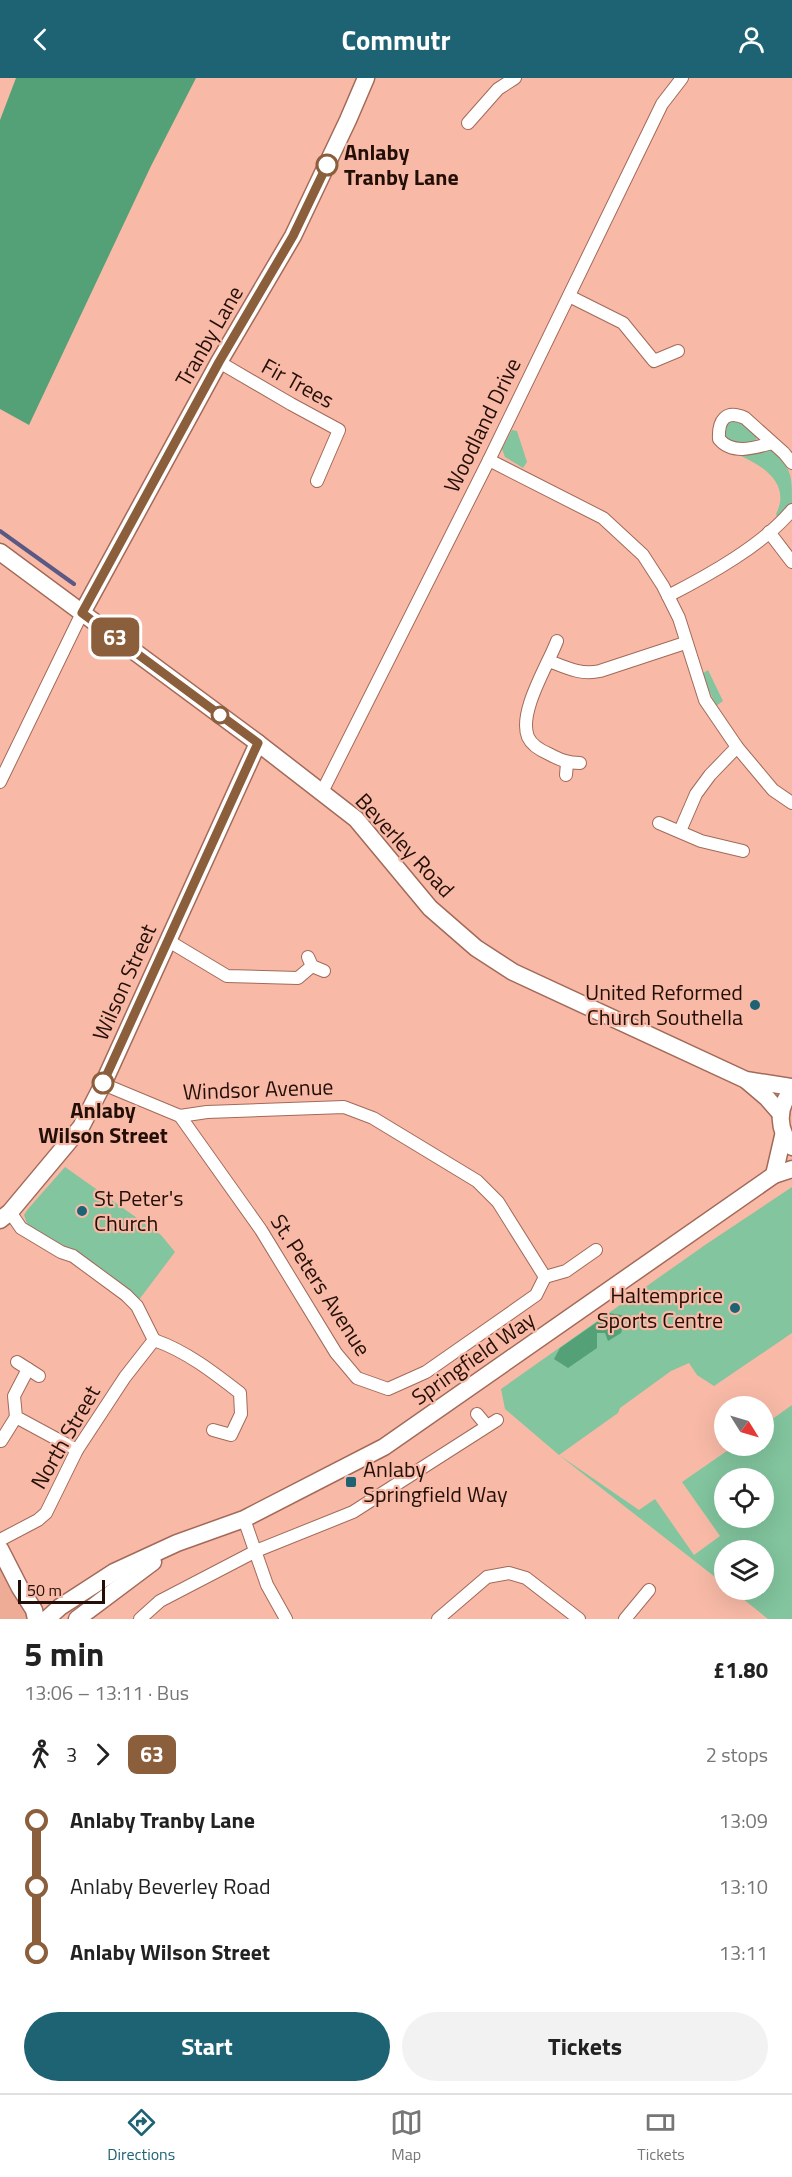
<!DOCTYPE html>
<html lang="en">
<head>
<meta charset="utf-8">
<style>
  body { margin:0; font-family:"Titillium Web",sans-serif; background:#f2f2f2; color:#222; height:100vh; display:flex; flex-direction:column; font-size:22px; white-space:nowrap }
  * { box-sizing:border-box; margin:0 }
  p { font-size:20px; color:#767676 }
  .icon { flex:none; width:33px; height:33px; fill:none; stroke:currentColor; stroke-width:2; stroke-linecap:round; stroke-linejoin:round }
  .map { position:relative; height:1541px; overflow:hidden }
  .panel { display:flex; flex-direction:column; background:#fff; flex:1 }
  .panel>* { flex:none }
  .badge { padding:0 12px; border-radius:9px; font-size:21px; line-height:39px }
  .needle { width:39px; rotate:127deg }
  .tools { position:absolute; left:714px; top:1318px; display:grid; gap:12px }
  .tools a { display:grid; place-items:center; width:60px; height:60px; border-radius:50%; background:#fff; box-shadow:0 6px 24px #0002; font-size:30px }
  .scale { position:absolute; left:18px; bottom:15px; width:87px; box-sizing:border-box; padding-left:6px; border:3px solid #240f08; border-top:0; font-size:16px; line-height:21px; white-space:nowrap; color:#240f08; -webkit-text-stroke:4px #f8baa7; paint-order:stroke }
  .map>.badge { position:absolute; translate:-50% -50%; box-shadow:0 0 0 3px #fff }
  .legs { display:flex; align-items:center; gap:9px; height:66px; padding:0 24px; font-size:20px }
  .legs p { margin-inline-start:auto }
  .headline { display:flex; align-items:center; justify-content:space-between; height:102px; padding:0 24px }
  h1 { font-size:33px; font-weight:700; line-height:45px }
  .button { display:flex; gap:12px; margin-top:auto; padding:12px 24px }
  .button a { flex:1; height:69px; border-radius:36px; background:#1e6374; color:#fff; font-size:24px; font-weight:700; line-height:69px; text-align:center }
  .button a+a { background:#f2f2f2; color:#222 }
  ul { padding:0 24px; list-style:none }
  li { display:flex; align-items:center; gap:21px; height:66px; font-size:22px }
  li i { display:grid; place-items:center; width:9px; height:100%; margin:0 8px; background:currentColor }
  li i::after { content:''; width:15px; height:15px; margin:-8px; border:4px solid; border-radius:50%; background:#fff }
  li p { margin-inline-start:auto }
  li:first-child i { background:linear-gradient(#0000 50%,currentColor 0) }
  li:last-child i { background:linear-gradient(currentColor 50%,#0000 0) }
  header { display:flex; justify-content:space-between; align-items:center; height:78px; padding:0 24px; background:#1e6374; color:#fff; font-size:27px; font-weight:700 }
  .menu { display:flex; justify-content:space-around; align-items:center; height:84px; border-top:2px solid #e0e0e0; background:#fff; font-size:16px; color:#767676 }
  .menu a { display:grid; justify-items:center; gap:3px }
  .menu .active { color:#1e6374 }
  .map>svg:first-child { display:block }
  .built { fill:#eeab96 }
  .green { fill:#82c59e; fill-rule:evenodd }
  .forest { fill:#55a177 }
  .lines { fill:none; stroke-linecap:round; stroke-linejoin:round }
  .stream { stroke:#5a5884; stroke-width:4 }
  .street-casing { stroke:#a26a59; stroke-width:14 }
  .secondary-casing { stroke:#a26a59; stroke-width:19 }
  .street { stroke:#fff; stroke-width:12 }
  .secondary { stroke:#fff; stroke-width:16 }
  .line-1-casing { stroke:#fff; stroke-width:14 }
  .line-1 { stroke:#8b5e3c; stroke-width:9 }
  .stop-1-dot { fill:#fff; stroke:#8b5e3c; stroke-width:3 }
  .poi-dot { fill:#1e6374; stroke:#f8baa7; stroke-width:2 }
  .labels { text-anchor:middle; stroke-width:4.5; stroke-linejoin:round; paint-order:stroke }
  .stop-label { font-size:22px; font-weight:bold; fill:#240f08; stroke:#f8baa7; text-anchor:start }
  .street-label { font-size:22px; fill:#240f08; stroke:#f8baa7 }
  .poi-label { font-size:22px; fill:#240f08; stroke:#f8baa7; text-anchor:end }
</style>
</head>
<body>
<header><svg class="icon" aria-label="back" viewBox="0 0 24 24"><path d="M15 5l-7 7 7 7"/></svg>Commutr<svg class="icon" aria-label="person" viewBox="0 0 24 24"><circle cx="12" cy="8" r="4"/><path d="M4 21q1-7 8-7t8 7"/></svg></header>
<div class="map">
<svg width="792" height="1541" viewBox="0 0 792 1541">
  <rect width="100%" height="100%" fill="#f8baa7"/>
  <path class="built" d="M0 1491 10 1512 32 1541H0Z"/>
  <g class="green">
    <path d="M729 342C741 341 754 349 757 361 745 369 730 369 722 356Z"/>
    <path d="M512 352 517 353 527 384 523 390 505 379 502 371Z"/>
    <path d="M772 372C792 393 792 395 792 425L778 441 776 436C792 405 761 386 736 376Z"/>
    <path d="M708 592 723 623 716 628 702 596Z"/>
    <path d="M65 1089 161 1157 175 1174 138 1223 109 1196 28 1149 24 1137 28 1131Z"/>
    <path d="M792 1109V1255L714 1308 697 1297 689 1285 671 1293 620 1330 618 1335 559 1377 639 1432 655 1421 694 1477 720 1458 682 1404 734 1368H764V1347L792 1327V1541H768L732 1512H764V1473H724V1506L559 1377 505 1331 501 1311 705 1167ZM724 1401H764V1440H724Z"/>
  </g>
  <g class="forest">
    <path d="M16 0H196L151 88 29 347 0 331V42Z"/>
    <path d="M610 1235 626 1238 621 1255 608 1263 605 1255H597V1270L568 1290 554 1281 560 1270Z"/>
  </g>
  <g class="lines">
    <path class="stream" d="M0 453 74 506"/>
    <g class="street-casing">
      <g id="street">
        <path d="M468 45 498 11 515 0"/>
        <path d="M569 218 623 245 654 283 678 273"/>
        <path d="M219 284 291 326 339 352 317 403"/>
        <path d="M772 365C754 370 732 377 719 361 718 343 725 331 745 340L784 375 792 385"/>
        <path d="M489 382 603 440 643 477 663 508 679 540 705 622 737 669 773 712 792 725"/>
        <path d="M769 454 792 484"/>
        <path d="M668 518C709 497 763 467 792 432"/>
        <path d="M557 563C548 587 518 634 528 659 532 668 542 673 549 676 560 682 568 685 580 685"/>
        <path d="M549 583C567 590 581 597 600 593L685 565"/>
        <path d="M566 697 567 685"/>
        <path d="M0 704 82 535"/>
        <path d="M322 714 489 382 662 26 682 0"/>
        <path d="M659 745 701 763 743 773"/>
        <path d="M680 753 696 716 710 697 737 669"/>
        <path d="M167 862 227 898 298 900 312 888"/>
        <path d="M308 879 312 888 324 893"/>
        <path d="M103 1006 180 1038 207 1034 344 1029 373 1040 477 1103 498 1124 545 1199 566 1193 596 1172"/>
        <path d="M180 1038 261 1152 336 1275 357 1300 388 1311 426 1294 536 1217 545 1199"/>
        <path d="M10 1134 21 1150 61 1174 73 1178 126 1217 137 1228 154 1262"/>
        <path d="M154 1262C186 1273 213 1294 240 1315L241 1336 231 1357 213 1352"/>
        <path d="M17 1284 39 1298"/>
        <path d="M28 1291 14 1318 16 1339 77 1372"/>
        <path d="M477 1336 487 1348"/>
        <path d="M1 1363 16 1339"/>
        <path d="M244 1441 267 1507 286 1541"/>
        <path d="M0 1462 38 1442 46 1435 77 1372 125 1299 154 1262"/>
        <path d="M140 1541 160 1523 256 1473 353 1434 497 1342"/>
        <path d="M438 1541 487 1499 509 1495 526 1500 579 1541"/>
        <path d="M625 1541 649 1512"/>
      </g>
    </g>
    <g class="secondary-casing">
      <g id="secondary">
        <path d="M0 474 258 665 356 741 430 830 476 870 513 894 746 1002 792 1009"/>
        <path d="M82 535 219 284 293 158 348 42 366 0"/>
        <path d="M747 1003 767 1020 781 1036"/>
        <path d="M792 1013C776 1030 778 1052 792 1069"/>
        <path d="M774 1097 783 1058"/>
        <path d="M0 1142 10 1134 81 1049 103 1006 258 665"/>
        <path d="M0 1471 20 1510 34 1532 36 1541"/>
        <path d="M47 1541 60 1529 114 1494 177 1465 244 1441 384 1369 774 1097 792 1091"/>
        <path d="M77 1541 153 1484"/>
      </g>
    </g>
    <use href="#street" class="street"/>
    <use href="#secondary" class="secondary"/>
  </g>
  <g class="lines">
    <g class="line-1-casing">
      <path id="line-1" d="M103 1005 258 665 82 535 219 284 293 158 327 87"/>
    </g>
    <use href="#line-1" class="line-1"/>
  </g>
  <g class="stop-1-dot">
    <circle cx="327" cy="87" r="10"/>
    <circle cx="220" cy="637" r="8"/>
    <circle cx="103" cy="1005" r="10"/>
  </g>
  <g class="poi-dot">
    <circle cx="755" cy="927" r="6"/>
    <circle cx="82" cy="1133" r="6"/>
    <circle cx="735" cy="1230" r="6"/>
    <rect x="345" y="1398" width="12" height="12" rx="3"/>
  </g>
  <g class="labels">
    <g class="stop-label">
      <text x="344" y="82">Anlaby<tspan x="344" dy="25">Tranby Lane</tspan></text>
      <text x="103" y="1040" text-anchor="middle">Anlaby<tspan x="103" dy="25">Wilson Street</tspan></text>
    </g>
    <g class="street-label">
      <text transform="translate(209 258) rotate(-60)" y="8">Tranby Lane</text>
      <text transform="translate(298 305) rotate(29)" y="8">Fir Trees</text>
      <text transform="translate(482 347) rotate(-64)" y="8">Woodland Drive</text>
      <text transform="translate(405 767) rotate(47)" y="8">Beverley Road</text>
      <text transform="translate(124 904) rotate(-66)" y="8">Wilson Street</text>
      <text transform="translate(258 1011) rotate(-2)" y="8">Windsor Avenue</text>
      <text transform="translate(321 1207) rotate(57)" y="8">St. Peters Avenue</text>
      <text transform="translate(473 1280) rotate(-35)" y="8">Springfield Way</text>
      <text transform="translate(65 1359) rotate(-60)" y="8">North Street</text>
    </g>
    <g class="poi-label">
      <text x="743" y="922">United Reformed<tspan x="743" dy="25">Church Southella</tspan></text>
      <text x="94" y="1128" text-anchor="start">St Peter's<tspan x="94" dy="25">Church</tspan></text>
      <text x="723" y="1225">Haltemprice<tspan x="723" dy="25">Sports Centre</tspan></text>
      <text x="363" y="1399" text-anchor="start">Anlaby<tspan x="363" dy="25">Springfield Way</tspan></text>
    </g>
  </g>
</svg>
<div class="tools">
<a><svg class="needle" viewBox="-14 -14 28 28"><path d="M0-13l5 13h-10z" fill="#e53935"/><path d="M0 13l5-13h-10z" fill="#767676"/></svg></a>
<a><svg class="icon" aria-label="locate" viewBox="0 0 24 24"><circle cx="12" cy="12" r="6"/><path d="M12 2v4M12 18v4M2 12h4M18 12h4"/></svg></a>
<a><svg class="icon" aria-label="layers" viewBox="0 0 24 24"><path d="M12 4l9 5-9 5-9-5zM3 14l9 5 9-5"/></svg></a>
</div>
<div class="scale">50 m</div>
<b class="badge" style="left:115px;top:559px;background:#8b5e3c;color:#fff">63</b>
</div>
<section class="panel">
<div class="headline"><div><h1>5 min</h1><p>13:06 – 13:11 · Bus</p></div><b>£1.80</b></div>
<div class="legs"><svg class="icon" aria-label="walk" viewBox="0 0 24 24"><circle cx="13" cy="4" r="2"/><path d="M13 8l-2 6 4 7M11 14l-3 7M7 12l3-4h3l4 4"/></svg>3<svg class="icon" aria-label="forward" viewBox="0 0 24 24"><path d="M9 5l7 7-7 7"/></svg><b class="badge" style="background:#8b5e3c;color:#fff">63</b><p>2 stops</p></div>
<ul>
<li><i style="color:#8b5e3c"></i><b>Anlaby Tranby Lane</b><p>13:09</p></li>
<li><i style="color:#8b5e3c"></i><span>Anlaby Beverley Road</span><p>13:10</p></li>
<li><i style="color:#8b5e3c"></i><b>Anlaby Wilson Street</b><p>13:11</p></li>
</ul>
<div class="button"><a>Start</a><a>Tickets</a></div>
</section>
<nav class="menu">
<a class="active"><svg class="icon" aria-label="directions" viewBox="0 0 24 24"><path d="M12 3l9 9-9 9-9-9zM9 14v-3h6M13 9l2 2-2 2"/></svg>Directions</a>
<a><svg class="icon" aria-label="map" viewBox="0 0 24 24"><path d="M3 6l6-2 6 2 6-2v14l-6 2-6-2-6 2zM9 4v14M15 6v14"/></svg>Map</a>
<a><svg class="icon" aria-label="tickets" viewBox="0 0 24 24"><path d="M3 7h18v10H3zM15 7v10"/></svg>Tickets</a>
</nav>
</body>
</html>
